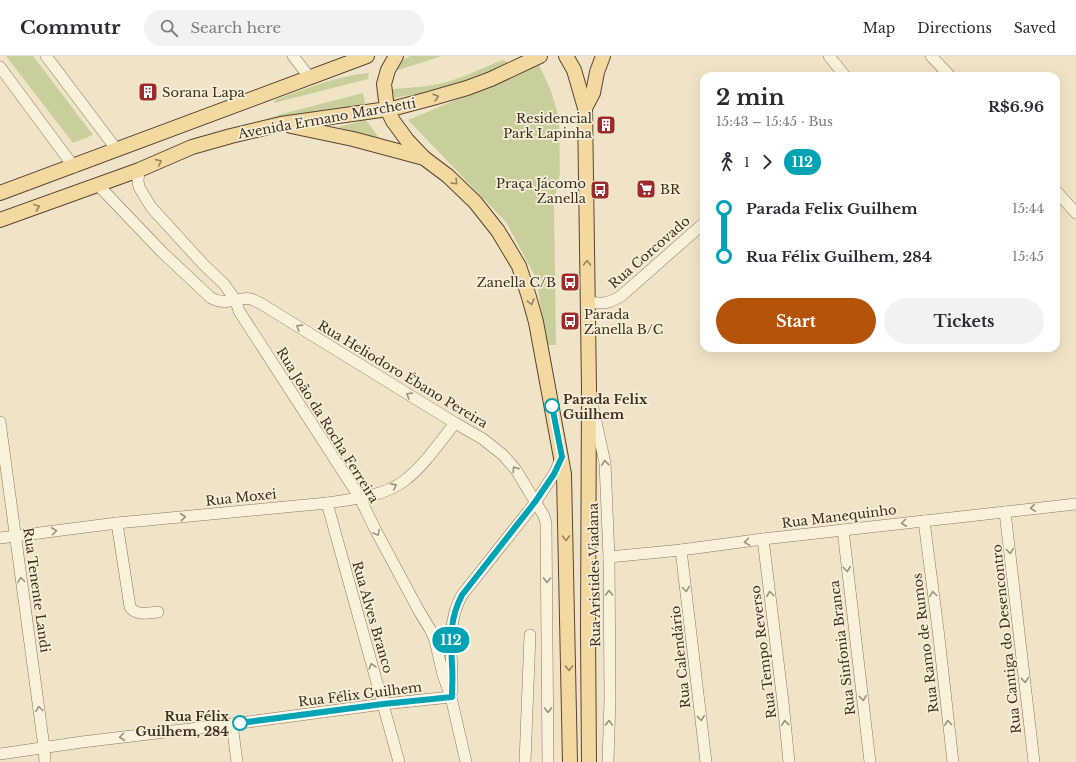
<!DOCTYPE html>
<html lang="en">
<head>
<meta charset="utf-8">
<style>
  body { margin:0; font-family:"Libre Baskerville",serif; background:#f2f2f3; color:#2b2b33; height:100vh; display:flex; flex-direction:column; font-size:15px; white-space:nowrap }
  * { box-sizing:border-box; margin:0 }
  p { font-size:13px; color:#7c7c81 }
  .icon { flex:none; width:22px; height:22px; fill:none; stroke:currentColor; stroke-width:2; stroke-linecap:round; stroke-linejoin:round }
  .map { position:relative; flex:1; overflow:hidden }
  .drawer { position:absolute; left:700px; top:16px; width:360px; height:280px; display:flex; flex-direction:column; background:#fff; border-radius:12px; box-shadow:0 4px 16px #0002 }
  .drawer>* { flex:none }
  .badge { padding:0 8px; border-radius:13px; font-size:14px; line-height:26px }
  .map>.badge { position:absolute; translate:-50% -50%; box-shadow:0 0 0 2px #fff }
  .legs { display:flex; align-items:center; gap:6px; height:44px; padding:0 16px; font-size:13px }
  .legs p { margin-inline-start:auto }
  .headline { display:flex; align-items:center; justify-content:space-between; height:68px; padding:0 16px }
  h1 { font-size:22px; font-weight:800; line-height:30px }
  .cta { display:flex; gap:8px; margin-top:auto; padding:8px 16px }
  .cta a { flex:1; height:46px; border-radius:24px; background:#b45309; color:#fff; font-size:16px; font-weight:800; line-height:46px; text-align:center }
  .cta a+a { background:#f2f2f3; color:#2b2b33 }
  ul { padding:0 16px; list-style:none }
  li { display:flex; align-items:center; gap:14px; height:48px; font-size:15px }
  li i { display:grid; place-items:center; width:6px; height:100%; margin:0 5px; background:currentColor }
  li i::after { content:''; width:10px; height:10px; margin:-5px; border:3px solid; border-radius:50%; background:#fff }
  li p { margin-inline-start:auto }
  li:first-child i { background:linear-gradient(#0000 50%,currentColor 0) }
  li:last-child i { background:linear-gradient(currentColor 50%,#0000 0) }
  header { display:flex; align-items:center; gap:24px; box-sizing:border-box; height:56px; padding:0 20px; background:#fff; border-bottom:1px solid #e1e1e2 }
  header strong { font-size:19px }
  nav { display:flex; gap:22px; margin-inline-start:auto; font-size:14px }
  .search { width:280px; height:36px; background:#f2f2f3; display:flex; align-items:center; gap:10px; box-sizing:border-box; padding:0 14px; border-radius:22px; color:#7c7c81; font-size:15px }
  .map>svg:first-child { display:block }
  .green { fill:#c9cf9b }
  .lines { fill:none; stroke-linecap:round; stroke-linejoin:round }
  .minor-casing { stroke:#8d765c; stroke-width:12 }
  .major-casing { stroke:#5b4430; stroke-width:16 }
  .minor { stroke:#faf1dc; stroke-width:11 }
  .major { stroke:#f3d9a0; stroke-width:14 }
  .oneway { stroke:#988460 }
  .oneway2 { stroke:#9c907e }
  .line-1-casing { stroke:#fff; stroke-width:9 }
  .line-1 { stroke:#00a3b4; stroke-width:6 }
  .stop-1-dot { fill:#fff; stroke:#00a3b4; stroke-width:2 }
  .labels { text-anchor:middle; stroke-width:3.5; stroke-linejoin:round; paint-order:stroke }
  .poi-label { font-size:13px; fill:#3d2e20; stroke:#f7eed8; text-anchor:start }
  .street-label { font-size:13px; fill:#3d2e20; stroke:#f7eed8 }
  .stop-label { font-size:13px; font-weight:bold; fill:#3d2e20; stroke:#f7eed8; text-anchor:start }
</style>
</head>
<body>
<header>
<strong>Commutr</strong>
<div class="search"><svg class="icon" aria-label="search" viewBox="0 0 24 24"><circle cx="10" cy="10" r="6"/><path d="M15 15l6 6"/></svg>Search here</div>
<nav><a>Map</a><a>Directions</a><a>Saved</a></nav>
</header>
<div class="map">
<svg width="1076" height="706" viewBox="0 0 1076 706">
  <rect width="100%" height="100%" fill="#f0e4c8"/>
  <g class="green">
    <path d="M6 0H33L93 79 73 87Z"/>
    <path d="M410 0H442L398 14 395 9Z"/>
    <path d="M503 4 509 7C493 15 477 22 460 28 439 35 416 38 394 42L392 33C408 32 423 31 439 28 461 23 482 12 503 4Z"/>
    <path d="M539 9 551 35 559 62 560 117 554 146 556 289H547L536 222 506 166 408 64Z"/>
    <path d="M369 17 368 23 274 47 275 44C306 33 335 20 369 17Z"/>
    <path d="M363 37 366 52 257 66 278 59Z"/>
    <path d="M366 64 381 85 338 71Z"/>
  </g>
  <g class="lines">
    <g class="minor-casing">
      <g id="minor">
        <path d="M46 0 117 94"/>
        <path d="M293 0 310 22"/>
        <path d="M829 0 845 20"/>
        <path d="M931 0 950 20"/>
        <path d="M0 11 74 111"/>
        <path d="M139 114 138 125 139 131 151 151 204 209 224 228 236 245 239 255 360 442 375 473 419 555 430 573 435 584 443 619 451 641 466 706"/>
        <path d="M98 129 162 196 211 242C228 251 238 240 251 243 254 244 257 246 260 247L455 367 483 383 503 399 516 414 544 460 546 467 548 706"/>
        <path d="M1056 135 1076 157"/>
        <path d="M587 246C602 248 608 248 621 240L704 167"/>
        <path d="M593 352 605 407 609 501 610 643 608 706"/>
        <path d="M0 366 44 691 45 706"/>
        <path d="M327 447 399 706"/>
        <path d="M1005 456 1034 706"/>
        <path d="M924 465 938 573 953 706"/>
        <path d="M117 467 130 551C136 560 149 557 158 556"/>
        <path d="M843 474 870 706"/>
        <path d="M0 482 117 467 327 447C353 443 382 441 404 425 423 411 440 386 455 367"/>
        <path d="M763 483 783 646 789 706"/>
        <path d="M681 494 706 706"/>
        <path d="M609 501 681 494 763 483 1076 448"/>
        <path d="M452 635C453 601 445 570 462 539L535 447 554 418 562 401"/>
        <path d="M232 668 237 706"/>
        <path d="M0 698 82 686 240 667 383 648 451 641"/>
        <path d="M525 706 530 579"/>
      </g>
    </g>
    <g class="major-casing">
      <g id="major">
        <path d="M396 0 388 14 384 28 387 53 393 65 407 84 424 102 448 120 475 146 498 175 519 210 529 241 536 266 564 418 570 706"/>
        <path d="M566 0 574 14 585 52 589 332 588 576 589 706"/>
        <path d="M585 52 593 37 597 16 603 0"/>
        <path d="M291 70 353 83 424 102"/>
        <path d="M0 137 367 0"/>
        <path d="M0 164 139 114 192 91 231 80 281 68 395 52 429 43 467 32 491 23 540 0"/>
      </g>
    </g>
    <use href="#minor" class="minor"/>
    <use href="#major" class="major"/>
  </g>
  <defs><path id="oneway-chevron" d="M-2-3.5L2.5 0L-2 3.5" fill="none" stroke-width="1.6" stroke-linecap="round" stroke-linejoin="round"/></defs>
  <g class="oneway">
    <use href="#oneway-chevron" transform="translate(436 41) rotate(-16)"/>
    <use href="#oneway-chevron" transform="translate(159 106) rotate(-24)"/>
    <use href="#oneway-chevron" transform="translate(455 126) rotate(44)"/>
    <use href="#oneway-chevron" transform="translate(37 151) rotate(-20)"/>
    <use href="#oneway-chevron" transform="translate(587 207) rotate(-90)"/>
    <use href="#oneway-chevron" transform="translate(531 246) rotate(74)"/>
    <use href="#oneway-chevron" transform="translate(566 482) rotate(89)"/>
    <use href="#oneway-chevron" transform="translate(569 612) rotate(89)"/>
  </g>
  <g class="oneway2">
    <use href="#oneway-chevron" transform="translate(299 271) rotate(-148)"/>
    <use href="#oneway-chevron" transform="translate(409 339) rotate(-148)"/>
    <use href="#oneway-chevron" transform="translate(605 407) rotate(-96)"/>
    <use href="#oneway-chevron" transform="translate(515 413) rotate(-125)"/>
    <use href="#oneway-chevron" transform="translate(394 430) rotate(-27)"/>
    <use href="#oneway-chevron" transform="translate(1033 452) rotate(172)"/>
    <use href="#oneway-chevron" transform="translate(183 461) rotate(-6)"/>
    <use href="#oneway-chevron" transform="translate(904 467) rotate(173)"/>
    <use href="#oneway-chevron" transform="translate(54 475) rotate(-7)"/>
    <use href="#oneway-chevron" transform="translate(377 477) rotate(62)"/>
    <use href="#oneway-chevron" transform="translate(747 486) rotate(171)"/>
    <use href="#oneway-chevron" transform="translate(1010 495) rotate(83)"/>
    <use href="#oneway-chevron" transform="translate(847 513) rotate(83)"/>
    <use href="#oneway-chevron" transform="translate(21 524) rotate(-98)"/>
    <use href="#oneway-chevron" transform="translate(547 524) rotate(91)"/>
    <use href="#oneway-chevron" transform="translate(686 533) rotate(82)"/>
    <use href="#oneway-chevron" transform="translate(609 537) rotate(-90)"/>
    <use href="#oneway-chevron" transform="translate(770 538) rotate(-97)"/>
    <use href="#oneway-chevron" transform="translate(933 538) rotate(-98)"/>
    <use href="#oneway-chevron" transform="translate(372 610) rotate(-106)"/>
    <use href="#oneway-chevron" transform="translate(1025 624) rotate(84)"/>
    <use href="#oneway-chevron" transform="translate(863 642) rotate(83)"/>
    <use href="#oneway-chevron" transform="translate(39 653) rotate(-98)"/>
    <use href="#oneway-chevron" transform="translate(548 654) rotate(89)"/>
    <use href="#oneway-chevron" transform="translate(701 662) rotate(84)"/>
    <use href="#oneway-chevron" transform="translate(609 667) rotate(-88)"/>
    <use href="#oneway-chevron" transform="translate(785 667) rotate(-96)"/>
    <use href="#oneway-chevron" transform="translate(948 667) rotate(-96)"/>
    <use href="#oneway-chevron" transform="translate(122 681) rotate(173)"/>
  </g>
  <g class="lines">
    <g class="line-1-casing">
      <path id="line-1" d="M240 667 383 648 452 641C452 631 453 620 452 610 451 583 449 564 462 539L535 446 554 418 562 401 552 350"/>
    </g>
    <use href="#line-1" class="line-1"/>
  </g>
  <defs>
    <g id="building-square" transform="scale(1)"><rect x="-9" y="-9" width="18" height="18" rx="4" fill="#9e2a2b" stroke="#f7eed8"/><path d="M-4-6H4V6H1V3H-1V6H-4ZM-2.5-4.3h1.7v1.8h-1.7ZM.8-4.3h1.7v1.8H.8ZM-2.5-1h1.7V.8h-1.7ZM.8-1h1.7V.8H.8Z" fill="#fff"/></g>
    <g id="supermarket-square" transform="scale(1)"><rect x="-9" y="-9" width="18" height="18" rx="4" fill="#9e2a2b" stroke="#f7eed8"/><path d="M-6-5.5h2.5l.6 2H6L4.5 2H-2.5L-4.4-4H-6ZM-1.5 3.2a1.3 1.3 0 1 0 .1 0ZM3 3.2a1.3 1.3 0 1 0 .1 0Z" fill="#fff"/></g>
    <g id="bus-square" transform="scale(1)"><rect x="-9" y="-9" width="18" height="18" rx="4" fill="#9e2a2b" stroke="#f7eed8"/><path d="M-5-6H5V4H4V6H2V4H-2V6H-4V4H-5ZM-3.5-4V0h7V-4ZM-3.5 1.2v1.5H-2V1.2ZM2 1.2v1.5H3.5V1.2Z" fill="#fff"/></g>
  </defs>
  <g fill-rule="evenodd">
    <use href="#building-square" x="148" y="36"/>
    <use href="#building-square" x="606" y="69"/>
    <use href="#supermarket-square" x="646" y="133"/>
    <use href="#bus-square" x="600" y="134"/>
    <use href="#bus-square" x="570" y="226"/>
    <use href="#bus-square" x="570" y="265"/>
  </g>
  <g class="stop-1-dot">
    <circle cx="552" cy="350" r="7"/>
    <circle cx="240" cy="667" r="7"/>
  </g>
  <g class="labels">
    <g class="poi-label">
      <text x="162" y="41">Sorana Lapa</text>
      <text x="592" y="67" text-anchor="end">Residencial<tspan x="592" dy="15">Park Lapinha</tspan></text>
      <text x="586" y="132" text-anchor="end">Praça Jácomo<tspan x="586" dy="15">Zanella</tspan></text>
      <text x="660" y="138">BR</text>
      <text x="556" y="231" text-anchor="end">Zanella C/B</text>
      <text x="584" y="263">Parada<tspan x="584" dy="15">Zanella B/C</tspan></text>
    </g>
    <g class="street-label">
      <text transform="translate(327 62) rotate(-10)" y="5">Avenida Ermano Marchetti</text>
      <text transform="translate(649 196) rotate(-41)" y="5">Rua Corcovado</text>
      <text transform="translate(403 318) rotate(31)" y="5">Rua Heliodoro Ébano Pereira</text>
      <text transform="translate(328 369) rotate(58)" y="5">Rua João da Rocha Ferreira</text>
      <text transform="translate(241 441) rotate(-6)" y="5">Rua Moxei</text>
      <text transform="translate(839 460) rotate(-7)" y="5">Rua Manequinho</text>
      <text transform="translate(594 519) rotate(-91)" y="5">Rua Aristides Viadana</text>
      <text transform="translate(37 534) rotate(82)" y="5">Rua Tenente Landi</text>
      <text transform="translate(373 561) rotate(74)" y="5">Rua Alves Branco</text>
      <text transform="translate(1006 583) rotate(-96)" y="5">Rua Cantiga do Desencontro</text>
      <text transform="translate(925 587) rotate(-97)" y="5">Rua Ramo de Rumos</text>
      <text transform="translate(842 592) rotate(-97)" y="5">Rua Sinfonia Branca</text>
      <text transform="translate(763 596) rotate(-97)" y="5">Rua Tempo Reverso</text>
      <text transform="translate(680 601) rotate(-96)" y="5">Rua Calendário</text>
      <text transform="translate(360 638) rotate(-7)" y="5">Rua Félix Guilhem</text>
    </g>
    <g class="stop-label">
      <text x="563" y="348">Parada Felix<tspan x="563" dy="15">Guilhem</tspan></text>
      <text x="229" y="665" text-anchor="end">Rua Félix<tspan x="229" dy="15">Guilhem, 284</tspan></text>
    </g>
  </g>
</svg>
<b class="badge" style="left:451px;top:584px;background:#00a3b4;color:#fff">112</b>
<section class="drawer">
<div class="headline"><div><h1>2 min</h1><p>15:43 – 15:45 · Bus</p></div><b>R$6.96</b></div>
<div class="legs"><svg class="icon" aria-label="walk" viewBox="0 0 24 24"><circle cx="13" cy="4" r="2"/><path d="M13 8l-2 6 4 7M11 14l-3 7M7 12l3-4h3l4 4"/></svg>1<svg class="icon" aria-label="forward" viewBox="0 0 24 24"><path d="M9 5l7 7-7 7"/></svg><b class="badge" style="background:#00a3b4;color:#fff">112</b></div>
<ul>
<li><i style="color:#00a3b4"></i><b>Parada Felix Guilhem</b><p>15:44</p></li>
<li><i style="color:#00a3b4"></i><b>Rua Félix Guilhem, 284</b><p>15:45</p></li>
</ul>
<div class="cta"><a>Start</a><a>Tickets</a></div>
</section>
</div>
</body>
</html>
